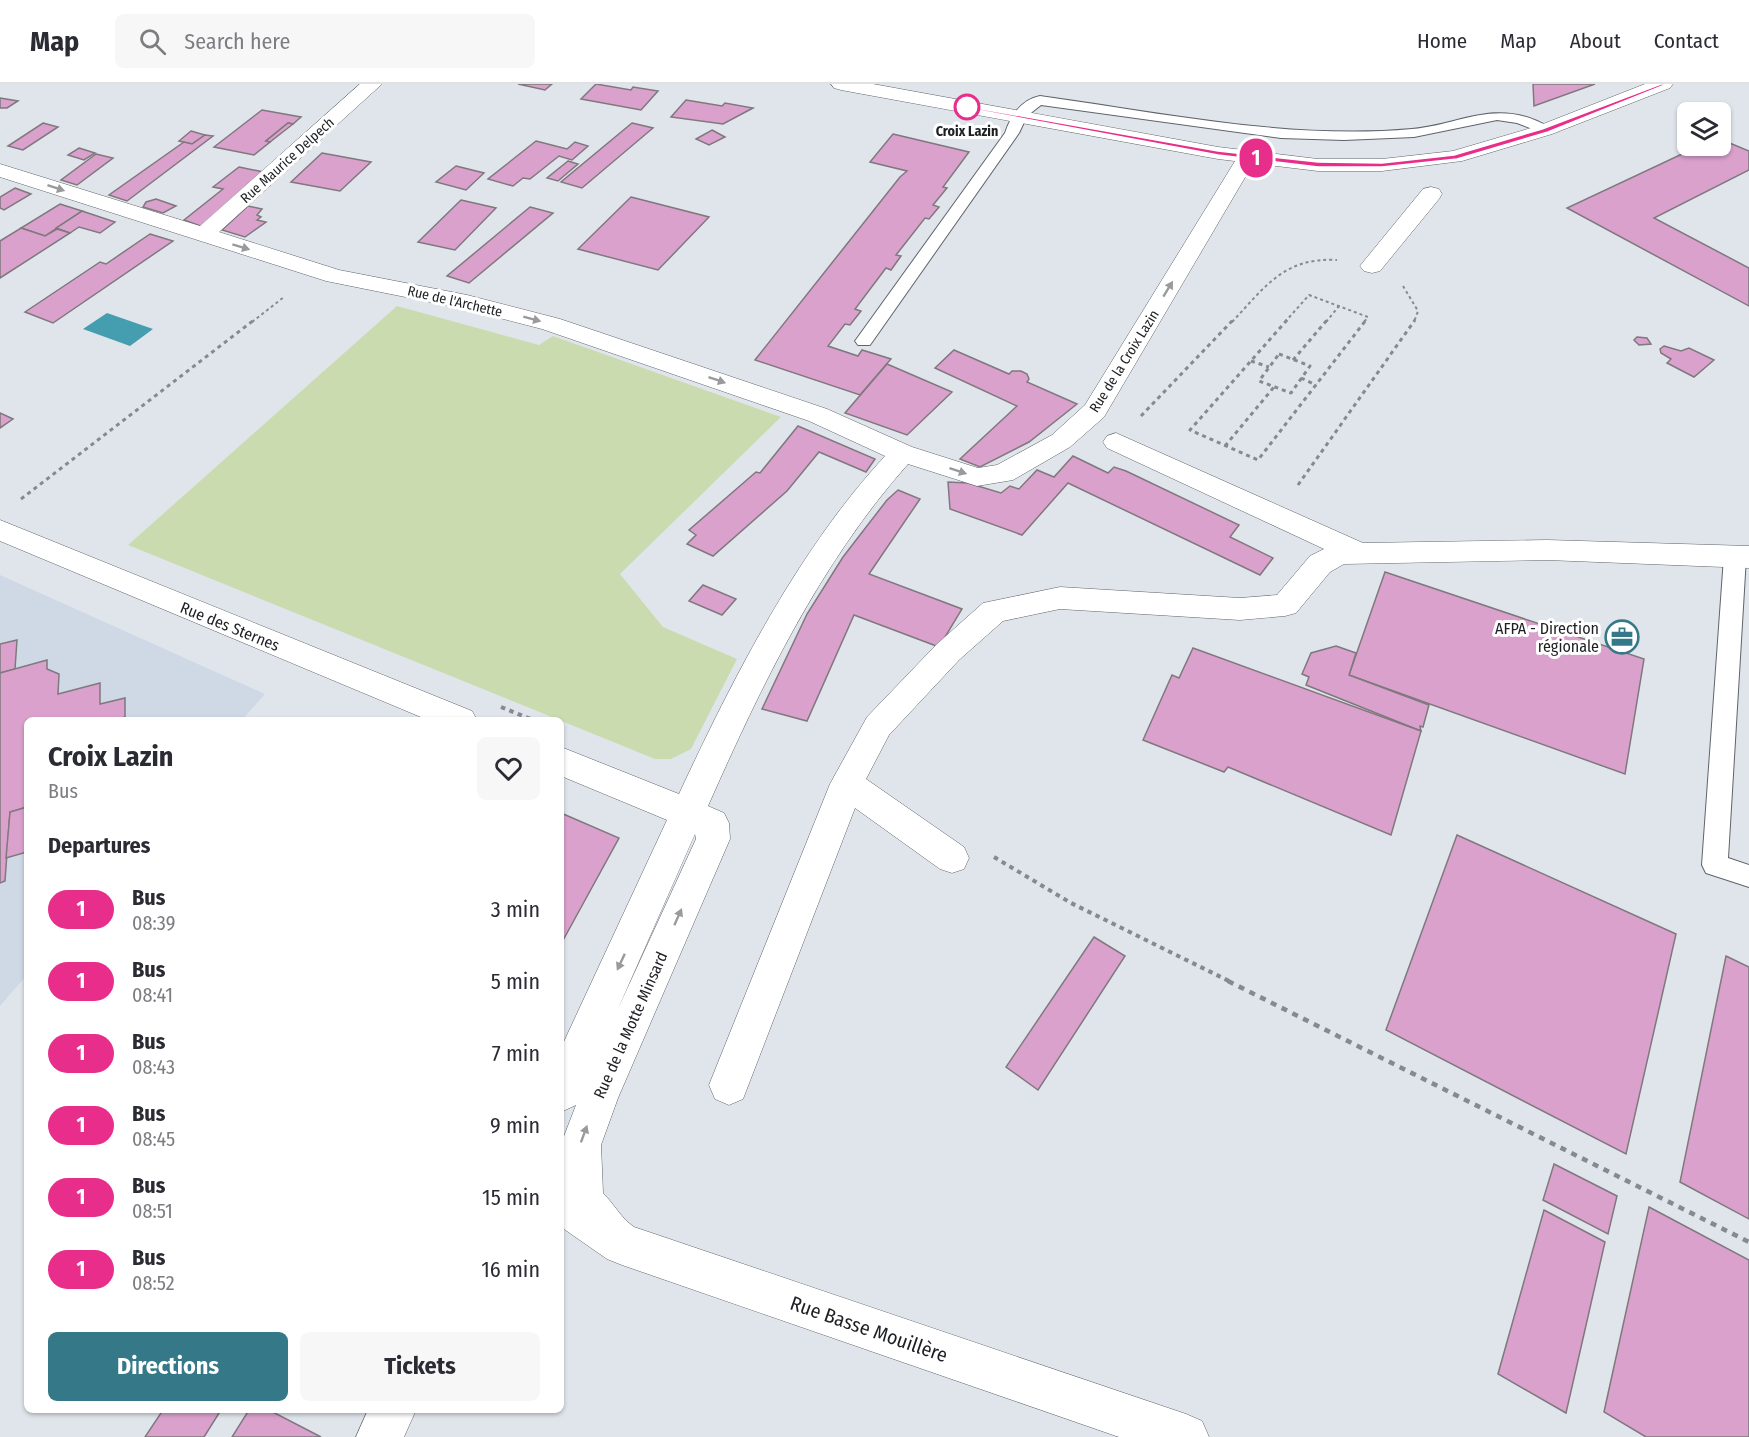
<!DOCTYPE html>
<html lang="en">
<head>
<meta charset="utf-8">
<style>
  body { margin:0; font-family:"Fira Sans Condensed",sans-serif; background:#f7f7f7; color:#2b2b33; height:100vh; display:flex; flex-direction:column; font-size:22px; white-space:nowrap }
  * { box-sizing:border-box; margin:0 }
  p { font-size:20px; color:#7c7c81 }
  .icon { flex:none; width:33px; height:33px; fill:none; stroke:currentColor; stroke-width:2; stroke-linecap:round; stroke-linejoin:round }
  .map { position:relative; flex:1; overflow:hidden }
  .details { position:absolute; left:24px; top:633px; width:540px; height:696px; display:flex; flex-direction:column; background:#fff; border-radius:9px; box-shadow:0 2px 4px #0004 }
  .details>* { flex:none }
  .badge { padding:0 12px; border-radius:20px; font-size:21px; line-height:39px }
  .controls { position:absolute; left:1677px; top:18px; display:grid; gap:12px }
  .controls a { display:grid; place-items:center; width:54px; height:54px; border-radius:9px; background:#fff; box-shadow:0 2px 4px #0004; font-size:30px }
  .map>.badge { position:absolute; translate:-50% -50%; box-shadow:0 0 0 3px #fff }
  h2 { padding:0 24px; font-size:22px; line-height:54px }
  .round { display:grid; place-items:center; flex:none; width:63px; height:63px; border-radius:9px; background:#f7f7f7 }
  .headline { display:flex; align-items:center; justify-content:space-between; height:102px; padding:0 24px }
  h1 { font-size:28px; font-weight:700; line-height:45px }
  .cta { display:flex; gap:12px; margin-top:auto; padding:12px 24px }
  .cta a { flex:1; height:69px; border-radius:9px; background:#357988; color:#fff; font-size:24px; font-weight:700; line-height:69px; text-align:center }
  .cta a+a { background:#f7f7f7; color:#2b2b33 }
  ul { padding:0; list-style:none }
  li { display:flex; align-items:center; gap:18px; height:72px; padding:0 24px }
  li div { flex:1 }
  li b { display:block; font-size:22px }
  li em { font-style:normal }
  li .badge { min-width:66px; font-weight:700; text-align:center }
  header { display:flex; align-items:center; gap:36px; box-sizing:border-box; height:84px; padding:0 30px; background:#fff; border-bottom:2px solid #e1e1e2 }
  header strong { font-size:28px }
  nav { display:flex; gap:33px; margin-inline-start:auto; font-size:21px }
  .search { width:420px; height:54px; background:#f7f7f7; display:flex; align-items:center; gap:15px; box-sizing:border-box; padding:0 21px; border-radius:9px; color:#7c7c81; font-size:22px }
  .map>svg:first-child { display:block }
  .built { fill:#cfd9e6 }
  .green { fill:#cbdbb0 }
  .water { fill:#449eaf }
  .building { fill:#daa1cd; stroke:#7f787d; stroke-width:1.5 }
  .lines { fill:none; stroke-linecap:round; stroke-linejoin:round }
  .lane-casing { stroke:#5f646a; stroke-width:2 }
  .street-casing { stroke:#5f646a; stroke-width:1 }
  .secondary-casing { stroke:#5f646a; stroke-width:1 }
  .path-far3 { stroke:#86898f; stroke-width:2; stroke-dasharray:3 3; stroke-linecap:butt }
  .path-far2 { stroke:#86898f; stroke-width:3; stroke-dasharray:4 4; stroke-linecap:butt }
  .path-far1 { stroke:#86898f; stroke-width:4; stroke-dasharray:4.5 4.5; stroke-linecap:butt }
  .path { stroke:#86898f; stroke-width:4.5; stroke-dasharray:6 6; stroke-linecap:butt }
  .lane { fill:#fff; fill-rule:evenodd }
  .street { fill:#fff; fill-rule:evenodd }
  .secondary { fill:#fff; fill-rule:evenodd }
  .oneway { fill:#999a9c }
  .line { fill:#e82e8b; stroke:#fff; stroke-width:1.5 }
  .stop-dot { fill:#fff; stroke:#e82e8b; stroke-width:3 }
  .labels { text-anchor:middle; stroke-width:6; stroke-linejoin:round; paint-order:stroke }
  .far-stop-label { font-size:14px; font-weight:bold; fill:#1d1f22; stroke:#fff }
  .far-street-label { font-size:14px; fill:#1d1f22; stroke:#fff }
  .street-label { font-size:16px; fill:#1d1f22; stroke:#fff }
  .poi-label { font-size:16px; fill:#1d1f22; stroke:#fff; text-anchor:end }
  .near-street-label { font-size:20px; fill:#1d1f22; stroke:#fff }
</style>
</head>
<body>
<header>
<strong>Map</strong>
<div class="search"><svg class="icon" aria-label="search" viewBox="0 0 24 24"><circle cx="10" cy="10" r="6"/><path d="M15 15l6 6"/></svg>Search here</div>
<nav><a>Home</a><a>Map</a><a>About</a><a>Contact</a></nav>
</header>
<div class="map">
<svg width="1749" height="1353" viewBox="0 0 1749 1353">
  <rect width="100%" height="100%" fill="#e0e5ec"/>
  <path class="built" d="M0 491 265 610 242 636H27V891L0 922Z"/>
  <path class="green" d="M397 222 539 261 553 252 781 333 620 490 663 543 737 575 691 665 671 675H655L128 461Z"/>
  <path class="water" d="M107 229 153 245 130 262 83 245Z"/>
  <g class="building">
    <path d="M518 0H552L545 6Z"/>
    <path d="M596 0 631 6 633 3 658 7 641 26 581 15Z"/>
    <path d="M1533 0H1595L1534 22Z"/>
    <path d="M0 14 18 17 7 24H0Z"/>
    <path d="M686 16 722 22 725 19 753 24 723 40 671 33Z"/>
    <path d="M262 26 301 33 293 40 288 39 266 57 270 58 254 71 214 63Z"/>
    <path d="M43 39 58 43 23 66 8 62Z"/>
    <path d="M288 39 293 40 270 58 266 57Z"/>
    <path d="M632 39 653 44 582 104 561 98Z"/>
    <path d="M712 46 725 53 709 61 696 55Z"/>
    <path d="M191 47 205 51 192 60 179 57Z"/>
    <path d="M893 50 969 68 943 103 947 104 933 121 939 123 929 135 925 134 896 171 901 172 891 186 886 184 855 225 861 227 850 241 845 240 828 262 858 272 862 266 891 275 860 311 755 276 900 93 907 87 870 78Z"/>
    <path d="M205 51 213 52 127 117 109 111 184 58 192 60Z"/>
    <path d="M1720 55 1749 67V86L1654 134 1749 184V222L1567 124 1699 62H1720Z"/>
    <path d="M536 57 567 65 575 58 588 62 572 76 559 72 530 95 523 94 513 102 488 95Z"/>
    <path d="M79 64 95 69 84 76 68 71Z"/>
    <path d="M322 69 371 78 340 107 291 98Z"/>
    <path d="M96 70 113 74 77 101 61 96Z"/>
    <path d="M568 77 578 80 558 97 547 94Z"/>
    <path d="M456 82 484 89 466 106 436 98Z"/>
    <path d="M239 83 264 88 203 143 184 136 223 105 213 103Z"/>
    <path d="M15 104 31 110 4 126 0 124V113Z"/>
    <path d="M631 113 709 133 658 186 578 165Z"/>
    <path d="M156 115 176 122 163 129 143 123 146 118Z"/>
    <path d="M461 116 496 124 455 166 418 158Z"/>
    <path d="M60 120 82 127 45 152 21 144Z"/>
    <path d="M248 122 262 125 257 131 261 133 257 136 266 138 245 153 222 146Z"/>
    <path d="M530 123 553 129 469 199 447 192Z"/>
    <path d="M82 127 115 138 100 149 79 143 70 149 56 144Z"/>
    <path d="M21 144 45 152 57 145 70 149 0 194V157Z"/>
    <path d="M150 150 173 157 53 239 25 228 100 178 106 180Z"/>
    <path d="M1637 253 1647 254 1651 260 1639 261 1634 256Z"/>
    <path d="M1664 262 1681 267 1689 264 1714 276 1694 293 1667 279 1671 275 1661 269 1660 265Z"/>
    <path d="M954 266 1009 290 1012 287H1021L1027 290 1029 295 1027 298 1077 320 1029 358 980 383 960 375 1017 322 935 284Z"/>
    <path d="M887 280 952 308 907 351 845 329Z"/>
    <path d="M0 329 13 335 0 344Z"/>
    <path d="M798 342 875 375 866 388 819 368 787 407 713 472 687 460 696 451 689 446 756 388 760 389Z"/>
    <path d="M1073 372 1108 389 1114 383 1126 387 1239 441 1230 453 1273 474 1260 491 1068 399 1022 451 950 425 948 398 968 399 1001 409 1010 402 1019 405 1037 386 1054 393Z"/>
    <path d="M898 406 920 415 869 490 962 525 939 563 854 531 807 637 762 625 807 530 843 473 887 416Z"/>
    <path d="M1385 488 1644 575 1625 690 1349 591Z"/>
    <path d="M703 501 736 515 722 531 689 517Z"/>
    <path d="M17 556 15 585 0 589V560Z"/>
    <path d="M1336 562 1356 569 1349 591 1429 621 1423 643 1420 642 1421 647 1306 601 1309 593 1302 590 1311 569Z"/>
    <path d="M1193 564 1421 647 1391 751 1228 683 1224 688 1143 656 1172 591 1179 594Z"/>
    <path d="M47 576V585L59 590 58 610 100 599V620L125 614V633L115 636H27V723L10 728 5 797 0 799V589Z"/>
    <path d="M27 723V768L6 774 10 728Z"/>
    <path d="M561 729 619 754 561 860Z"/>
    <path d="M1457 751 1676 850 1626 1070 1386 946Z"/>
    <path d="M1094 853 1125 872 1038 1006 1006 983Z"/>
    <path d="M1726 872 1749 883V1135L1680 1098Z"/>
    <path d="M1554 1080 1617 1112 1608 1150 1543 1116Z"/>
    <path d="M1649 1123 1749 1176V1353H1646L1604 1328Z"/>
    <path d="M1544 1126 1605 1158 1566 1329 1498 1290Z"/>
    <path d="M163 1326H221L204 1353H145Z"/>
    <path d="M249 1326H269L321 1353H232Z"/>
  </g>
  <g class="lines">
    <g class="lane-casing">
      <g id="lane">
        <path d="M1040 12C1163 29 1288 56 1412 45 1457 41 1492 17 1537 37 1543 40 1548 41 1552 46L1545 50 1517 39 1497 36 1414 53 1344 56 1281 54 1041 21 1027 32 1019 49 870 261H858L855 257 858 253 1005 49C1011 31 1021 16 1040 12Z"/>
        <path d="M1735 465 1742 468 1746 473 1728 774 1749 781V803L1706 789 1702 781 1724 473 1728 468Z"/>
      </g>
    </g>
    <g class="street-casing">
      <g id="street">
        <path d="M360 0H382L219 148 339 186 467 211 560 235 827 325 912 363 978 384 997 381 1052 351 1085 321 1240 69 1247 67 1254 69 1257 73 1104 333 1070 363 1013 396 977 402 908 380C820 479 761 602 708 722L724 729 729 739 730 755 618 1014 601 1061 603 1109C614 1120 621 1134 634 1143L1186 1330 1202 1337 1209 1353H1119L622 1181 607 1175 561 1143V1060L576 1021 561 1028V964L667 736 561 692V663L679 710C733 594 798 466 885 372L809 337 542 245 465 225 326 197 0 93V80L200 142ZM695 750 696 755 617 927Z"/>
        <path d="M1431 103 1439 105 1442 110 1439 115 1380 187 1372 189 1364 187 1360 182 1364 177 1423 105Z"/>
        <path d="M1116 349 1363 459 1547 456 1749 462V484L1547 476 1344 480 1330 488 1296 529 1285 532 1240 536 1060 525 1003 537 959 576 889 651 866 695 964 763 969 774 964 785 952 789 940 785 855 724 743 1015 729 1021 715 1015 709 1001 830 700 867 633 937 560 983 519 1060 503 1240 514 1277 511 1310 472 1324 465 1107 364 1103 358 1107 352Z"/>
        <path d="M0 436 472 627 477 636H428L0 457Z"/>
        <path d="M368 1326H416L404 1353H356Z"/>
      </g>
    </g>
    <g class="secondary-casing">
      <path id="secondary" d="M831 0H873L1218 63 1318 75H1382L1453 67 1538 42 1645 0H1673L1670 4 1552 50 1462 77 1382 87H1318L1218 75 841 6 834 4Z"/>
    </g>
    <g class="path-far3">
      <path d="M1403 202 1418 227 1414 238"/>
      <path d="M252 238 284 213"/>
      <path d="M1232 238C1265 203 1284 173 1337 176"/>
      <path d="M1285 238 1309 211 1368 233 1364 238"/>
      <path d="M1326 238 1339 222"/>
    </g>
    <g class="path-far2">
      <path d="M1287 236 1190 346 1258 376 1366 236"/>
      <path d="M1279 270 1310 282 1291 309 1259 297Z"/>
      <path d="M1293 276 1327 236"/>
      <path d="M1251 277 1269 283"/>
      <path d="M1301 294 1316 301"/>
      <path d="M1141 332 1233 236"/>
      <path d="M1225 362 1274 303"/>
      <path d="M1298 401 1415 236"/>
      <path d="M21 415 254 236"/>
    </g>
    <g class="path-far1">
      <path d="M501 623 533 636"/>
      <path d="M994 773 1071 819 1231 898"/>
    </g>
    <path class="path" d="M1228 897 1749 1158"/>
    <use href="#lane" class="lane"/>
    <use href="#street" class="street"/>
    <use href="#secondary" class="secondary"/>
  </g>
  <defs><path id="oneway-solid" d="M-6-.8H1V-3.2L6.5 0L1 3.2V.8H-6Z" transform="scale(1.5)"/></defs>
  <g class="oneway">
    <use href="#oneway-solid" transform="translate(56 104) rotate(18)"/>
    <use href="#oneway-solid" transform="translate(241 163) rotate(17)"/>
    <use href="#oneway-solid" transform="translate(1168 205) rotate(-59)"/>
    <use href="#oneway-solid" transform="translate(532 235) rotate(15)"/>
    <use href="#oneway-solid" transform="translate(717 296) rotate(19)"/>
    <use href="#oneway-solid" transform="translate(958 387) rotate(18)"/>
    <use href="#oneway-solid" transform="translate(678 833) rotate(-66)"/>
    <use href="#oneway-solid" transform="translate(621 878) rotate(115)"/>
    <use href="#oneway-solid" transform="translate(584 1050) rotate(-70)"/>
  </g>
  <path class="line" d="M838 0H841L1218 67 1318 78 1382 79 1454 71 1542 45 1661 0H1667L1548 48 1457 75 1382 83H1318L1218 71Z"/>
  <defs>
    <g id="office-ring" transform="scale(1.725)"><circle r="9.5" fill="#fff" stroke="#357988" stroke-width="1.5"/><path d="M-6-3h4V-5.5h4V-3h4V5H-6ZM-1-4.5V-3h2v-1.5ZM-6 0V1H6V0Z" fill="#357988"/></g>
  </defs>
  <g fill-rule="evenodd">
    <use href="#office-ring" x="1622" y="553"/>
  </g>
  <circle class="stop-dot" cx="967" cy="23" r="12"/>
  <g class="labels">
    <g class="far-stop-label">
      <text x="967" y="52">Croix Lazin</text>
    </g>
    <g class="far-street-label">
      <text transform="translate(287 76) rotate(-42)" y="5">Rue Maurice Delpech</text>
      <text transform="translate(455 217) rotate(13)" y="5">Rue de l'Archette</text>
      <text transform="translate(1124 277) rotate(-58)" y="5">Rue de la Croix Lazin</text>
    </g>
    <g class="street-label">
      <text transform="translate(230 542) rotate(22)" y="6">Rue des Sternes</text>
      <text transform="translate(630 941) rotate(-66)" y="6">Rue de la Motte Minsard</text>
    </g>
    <g class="poi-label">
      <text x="1599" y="550">AFPA - Direction<tspan x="1599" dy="18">régionale</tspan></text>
    </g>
    <g class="near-street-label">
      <text transform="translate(869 1245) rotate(19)" y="7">Rue Basse Mouillère</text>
    </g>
  </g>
</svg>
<div class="controls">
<a><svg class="icon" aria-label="layers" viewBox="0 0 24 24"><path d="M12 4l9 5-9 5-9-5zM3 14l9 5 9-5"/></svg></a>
</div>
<b class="badge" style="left:1256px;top:74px;background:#e82e8b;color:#fff">1</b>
<section class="details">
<div class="headline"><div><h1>Croix Lazin</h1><p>Bus</p></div><a class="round"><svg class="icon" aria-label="heart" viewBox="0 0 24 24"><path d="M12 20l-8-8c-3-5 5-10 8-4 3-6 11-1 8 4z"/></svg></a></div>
<h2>Departures</h2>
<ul>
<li><span class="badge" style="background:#e82e8b;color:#fff">1</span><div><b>Bus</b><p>08:39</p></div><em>3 min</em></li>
<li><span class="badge" style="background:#e92d8b;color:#fff">1</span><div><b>Bus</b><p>08:41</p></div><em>5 min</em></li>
<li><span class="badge" style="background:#e82e8b;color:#fff">1</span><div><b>Bus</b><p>08:43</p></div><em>7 min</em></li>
<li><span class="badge" style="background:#e92d8b;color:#fff">1</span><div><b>Bus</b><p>08:45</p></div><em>9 min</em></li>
<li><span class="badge" style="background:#e82e8b;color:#fff">1</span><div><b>Bus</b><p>08:51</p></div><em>15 min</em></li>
<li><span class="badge" style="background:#e92d8b;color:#fff">1</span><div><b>Bus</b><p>08:52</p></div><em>16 min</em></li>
</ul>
<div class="cta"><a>Directions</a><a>Tickets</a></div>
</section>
</div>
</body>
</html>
